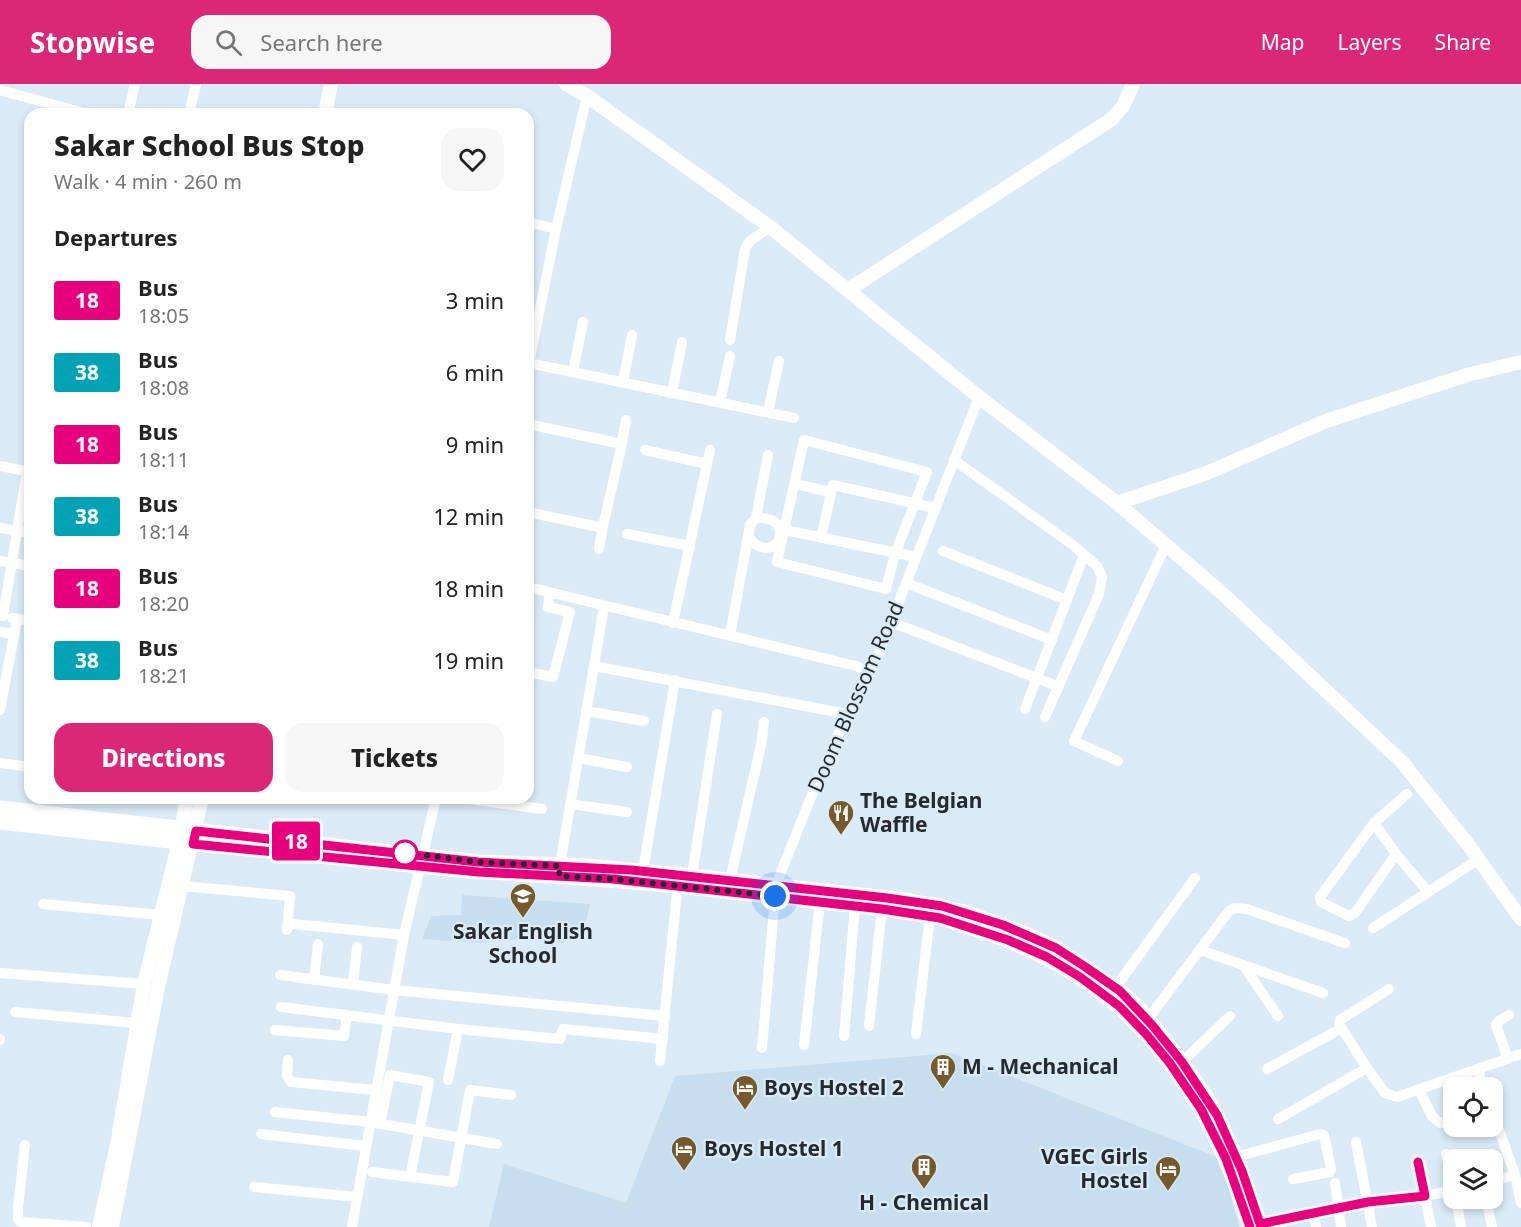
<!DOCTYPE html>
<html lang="en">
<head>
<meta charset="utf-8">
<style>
  body { margin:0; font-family:"Noto Sans",sans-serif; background:#f6f6f6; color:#222; height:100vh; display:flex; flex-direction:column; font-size:22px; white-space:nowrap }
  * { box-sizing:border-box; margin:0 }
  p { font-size:20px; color:#767676 }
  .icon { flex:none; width:33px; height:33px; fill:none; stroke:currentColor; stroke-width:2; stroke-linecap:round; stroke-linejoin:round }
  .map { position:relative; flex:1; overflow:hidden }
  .sheet { position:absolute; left:24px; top:24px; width:510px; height:696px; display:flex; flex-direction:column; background:#fff; border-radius:18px; box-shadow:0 3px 9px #0003 }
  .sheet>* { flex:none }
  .badge { padding:0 12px; border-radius:4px; font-size:21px; line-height:39px }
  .fabs { position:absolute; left:1443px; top:993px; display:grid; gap:12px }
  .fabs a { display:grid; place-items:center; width:60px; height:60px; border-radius:12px; background:#fff; box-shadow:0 3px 9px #0003; font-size:30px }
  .you { position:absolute; width:30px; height:30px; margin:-15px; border:4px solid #fff; border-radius:50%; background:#1a73e8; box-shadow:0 0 0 9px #1a73e833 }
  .map>.badge { position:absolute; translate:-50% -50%; box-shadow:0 0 0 3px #fff }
  h2 { padding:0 30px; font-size:22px; line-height:54px }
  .round { display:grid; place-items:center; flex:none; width:63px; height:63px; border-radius:18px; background:#f6f6f6 }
  .head { display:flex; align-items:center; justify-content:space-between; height:102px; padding:0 30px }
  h1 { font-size:28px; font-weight:800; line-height:45px }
  .cta { display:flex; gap:12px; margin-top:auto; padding:12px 30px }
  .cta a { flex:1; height:69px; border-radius:18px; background:#db2777; color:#fff; font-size:24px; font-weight:800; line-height:69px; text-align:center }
  .cta a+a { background:#f6f6f6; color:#222 }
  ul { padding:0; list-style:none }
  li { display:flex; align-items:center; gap:18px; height:72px; padding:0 30px }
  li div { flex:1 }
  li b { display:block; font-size:22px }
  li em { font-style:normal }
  li .badge { min-width:66px; font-weight:700; text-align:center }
  header { display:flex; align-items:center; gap:36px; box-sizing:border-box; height:84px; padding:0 30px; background:#db2777; color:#fff }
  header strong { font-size:28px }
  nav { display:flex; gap:33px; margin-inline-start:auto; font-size:21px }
  .search { width:420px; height:54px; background:#f6f6f6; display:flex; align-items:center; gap:15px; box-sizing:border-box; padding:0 21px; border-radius:18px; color:#767676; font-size:22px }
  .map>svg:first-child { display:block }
  .built { fill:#c7deef }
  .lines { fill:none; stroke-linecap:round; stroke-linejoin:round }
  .minor { stroke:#fff; stroke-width:10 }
  .tertiary { stroke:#fff; stroke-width:14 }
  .secondary { stroke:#fff; stroke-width:15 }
  .line-casing { stroke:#fff; stroke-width:14 }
  .line { stroke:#e6007e; stroke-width:9 }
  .walk { stroke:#242a2f; stroke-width:6; stroke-dasharray:0 10.8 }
  .stop-dot { fill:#fff; stroke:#e6007e; stroke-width:3 }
  .labels { text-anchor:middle; stroke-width:4.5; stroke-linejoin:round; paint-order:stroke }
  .street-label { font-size:21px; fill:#242a2f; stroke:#daebf7 }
  .poi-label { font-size:21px; font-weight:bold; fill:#242a2f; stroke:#daebf7; text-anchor:start }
</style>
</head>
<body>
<header>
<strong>Stopwise</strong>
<div class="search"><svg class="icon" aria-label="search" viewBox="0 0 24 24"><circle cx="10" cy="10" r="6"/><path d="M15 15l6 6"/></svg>Search here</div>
<nav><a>Map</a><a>Layers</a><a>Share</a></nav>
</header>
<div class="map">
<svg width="1521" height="1143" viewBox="0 0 1521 1143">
  <rect width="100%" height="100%" fill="#daebf7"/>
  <g class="built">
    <path d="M462 811 590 820 582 855 559 859 520 855 480 859 422 855 431 832 461 831Z"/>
    <path d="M952 969 1222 1075 1239 1143H489L504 1080 626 1119 675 992Z"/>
  </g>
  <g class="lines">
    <g class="minor">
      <path d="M0 6 88 30"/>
      <path d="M128 30 135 0"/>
      <path d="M189 30 196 0"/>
      <path d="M528 138 556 145 528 284"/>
      <path d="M556 145 587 12"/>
      <path d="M730 256 745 165 750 157 770 143"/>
      <path d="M529 279 794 334"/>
      <path d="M573 288 583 238"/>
      <path d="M623 298 632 251"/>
      <path d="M672 309 682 258"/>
      <path d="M720 318 730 272"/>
      <path d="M768 328 779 277"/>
      <path d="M528 340 617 359 621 364 603 442 599 443 528 428"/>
      <path d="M804 356 927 388 895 470 886 505 777 478Z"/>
      <path d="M621 364 626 336"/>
      <path d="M645 366 707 380"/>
      <path d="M954 376 1073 461 1097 482 1102 493 1099 510 1045 633"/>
      <path d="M0 382 30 388"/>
      <path d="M795 400 831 408"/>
      <path d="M0 444 30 449"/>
      <path d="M785 446 916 473"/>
      <path d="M627 450 690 462"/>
      <path d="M749 453C756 464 766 467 777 460 786 441 774 433 756 434"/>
      <path d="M821 453 833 401 935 424"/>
      <path d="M599 465 603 442"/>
      <path d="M943 467 1067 516"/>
      <path d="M0 477 30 482"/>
      <path d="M906 499 1052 556"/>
      <path d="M528 503 856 582 871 589"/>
      <path d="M604 522 594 582 847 630"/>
      <path d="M3 532 27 387"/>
      <path d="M12 534 30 537"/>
      <path d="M891 538 1057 602"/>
      <path d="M673 539 710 366"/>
      <path d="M0 548 15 550"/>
      <path d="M730 552 750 441 756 434 768 371"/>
      <path d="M528 588 553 593 570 528 548 523 550 509"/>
      <path d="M1025 625 1084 471"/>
      <path d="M0 626 17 535"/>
      <path d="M586 627 644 637"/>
      <path d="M578 674 627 683"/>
      <path d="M1118 677 1074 657 1166 461"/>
      <path d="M0 679 30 683"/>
      <path d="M1407 710 1374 739 1396 770 1428 808"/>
      <path d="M461 714 542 725"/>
      <path d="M570 720 627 728"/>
      <path d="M1374 739 1320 813 1321 818 1349 832 1355 829 1396 770"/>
      <path d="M560 781 594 582"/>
      <path d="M643 787 675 596"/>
      <path d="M692 792 717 630"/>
      <path d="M730 796 761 661 764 638"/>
      <path d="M182 802 290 812 287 846"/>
      <path d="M43 820 161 831"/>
      <path d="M293 840 404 851"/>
      <path d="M1373 844 1479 775"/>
      <path d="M1200 866 1323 909"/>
      <path d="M1243 881 1278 932"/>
      <path d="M0 889 144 900"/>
      <path d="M280 891 394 906 665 932"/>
      <path d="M314 896 318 860"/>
      <path d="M353 901 357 863"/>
      <path d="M1115 904 1195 794"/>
      <path d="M281 923 458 945 560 955 563 945 663 955"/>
      <path d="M15 928 136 939"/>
      <path d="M1148 935 1229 827 1234 824 1247 825 1345 859"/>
      <path d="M869 942 882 825"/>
      <path d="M275 946 344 952 347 931"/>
      <path d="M916 950 930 832"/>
      <path d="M844 952 855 822"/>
      <path d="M0 955V956"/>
      <path d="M804 961 820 818"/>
      <path d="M762 964 776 801 811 713 847 630 871 589 979 313"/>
      <path d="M1508 975 1496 941 1499 937 1509 931"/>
      <path d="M288 976 287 992 291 998 375 1006"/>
      <path d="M660 977 678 798"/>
      <path d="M1182 978 1230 932"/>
      <path d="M1367 984 1339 940 1340 936 1389 905"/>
      <path d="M1267 985 1342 944"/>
      <path d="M1478 986 1484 1004"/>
      <path d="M448 996 458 945"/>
      <path d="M1419 1006 1432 1032 1440 1039 1454 1035"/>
      <path d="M1492 1026 1515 1091 1521 1119"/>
      <path d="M275 1028 370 1038 497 1060"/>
      <path d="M1278 1035 1367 984 1385 1009 1397 1013 1521 970"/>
      <path d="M380 1040 390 991 429 998 410 1093"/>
      <path d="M261 1050 365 1062"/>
      <path d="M1356 1058 1372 1143"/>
      <path d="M25 1061 18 1124V1136L21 1138 86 1143"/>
      <path d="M1446 1070 1454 1103"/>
      <path d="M1236 1073 1320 1050 1324 1051 1331 1085 1330 1088 1293 1095"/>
      <path d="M1418 1078 1431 1143"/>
      <path d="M372 1088 453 1098 470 1006 511 1011"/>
      <path d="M1492 1097 1515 1091"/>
      <path d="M1335 1099 1341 1143"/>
      <path d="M254 1103 357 1113"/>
      <path d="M1456 1114 1461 1143"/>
      <path d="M1486 1114 1492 1143"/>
      <path d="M1314 1130 1316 1143"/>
      <path d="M1260 1140 1368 1118 1425 1112 1454 1106"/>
      <path d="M352 1143 404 851 436 714"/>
    </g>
    <g class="tertiary">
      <path d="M566 0 587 12 770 143 979 313 1117 419 1223 510 1402 678 1467 759 1521 835"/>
      <path d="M325 30 331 0"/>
      <path d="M848 206 1112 35 1123 22 1133 0"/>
      <path d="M1117 419 1207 389 1326 337 1467 291 1521 278"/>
      <path d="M99 1143 118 1056 144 900 179 758 187 714"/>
      <path d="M112 1143 158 903 202 714"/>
    </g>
    <g class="secondary">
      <path d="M0 724 478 778 586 782 692 792 905 816 965 828 1031 852 1056 864 1120 907 1138 923 1182 978 1209 1017 1236 1073 1261 1143"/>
      <path d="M0 738 179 758 480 788"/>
      <path d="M516 790C612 795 709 804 804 816 849 821 895 824 939 833 952 836 965 842 978 846 1086 881 1160 944 1212 1046 1228 1077 1239 1110 1250 1143"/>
    </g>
  </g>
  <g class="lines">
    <g class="line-casing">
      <path id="line" d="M1250 1143 1226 1075 1201 1025 1169 978 1146 950 1119 922 1080 893 1047 873 1008 856 940 834 882 825 613 795 479 788 193 760 196 747 478 778 631 786 887 814 942 822 1003 841 1056 864 1084 882 1120 907 1152 941 1182 978 1217 1031 1242 1087 1260 1140 1368 1118 1425 1112 1418 1078"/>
    </g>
    <use href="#line" class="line"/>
    <path class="walk" d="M405 769 400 768 478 778 560 782 559 792 613 795 775 812"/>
  </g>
  <defs>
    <g id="restaurant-pin" transform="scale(1.35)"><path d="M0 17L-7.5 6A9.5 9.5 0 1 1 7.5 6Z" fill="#765a2d" stroke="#daebf7"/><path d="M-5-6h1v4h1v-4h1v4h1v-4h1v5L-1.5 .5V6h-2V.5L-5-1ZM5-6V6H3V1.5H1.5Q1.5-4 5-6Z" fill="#fff"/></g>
    <g id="school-pin" transform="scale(1.35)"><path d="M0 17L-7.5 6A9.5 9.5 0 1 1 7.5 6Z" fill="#765a2d" stroke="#daebf7"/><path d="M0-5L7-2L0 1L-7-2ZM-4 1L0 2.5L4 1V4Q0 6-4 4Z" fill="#fff"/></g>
    <g id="building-pin" transform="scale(1.35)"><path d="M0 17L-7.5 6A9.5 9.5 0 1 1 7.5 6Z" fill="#765a2d" stroke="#daebf7"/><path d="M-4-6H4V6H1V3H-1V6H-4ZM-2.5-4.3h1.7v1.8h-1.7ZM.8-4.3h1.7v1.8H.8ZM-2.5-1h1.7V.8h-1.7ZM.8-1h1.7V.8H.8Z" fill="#fff"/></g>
    <g id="hotel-pin" transform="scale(1.35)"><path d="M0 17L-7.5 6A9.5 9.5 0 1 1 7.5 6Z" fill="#765a2d" stroke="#daebf7"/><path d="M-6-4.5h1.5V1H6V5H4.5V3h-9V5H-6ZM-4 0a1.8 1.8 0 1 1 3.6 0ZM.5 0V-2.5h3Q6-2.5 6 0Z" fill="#fff"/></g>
  </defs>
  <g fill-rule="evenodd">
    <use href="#restaurant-pin" x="841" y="729"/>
    <use href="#school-pin" x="523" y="812"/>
    <use href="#building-pin" x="943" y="983"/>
    <use href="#hotel-pin" x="745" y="1004"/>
    <use href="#hotel-pin" x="684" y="1065"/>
    <use href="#building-pin" x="924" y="1083"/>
    <use href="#hotel-pin" x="1168" y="1085"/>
  </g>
  <circle class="stop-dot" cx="405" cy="769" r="12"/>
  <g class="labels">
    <g class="street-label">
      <text transform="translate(856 613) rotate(-66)" y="7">Doom Blossom Road</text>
    </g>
    <g class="poi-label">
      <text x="860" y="724">The Belgian<tspan x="860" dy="24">Waffle</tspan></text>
      <text x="523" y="855" text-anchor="middle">Sakar English<tspan x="523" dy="24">School</tspan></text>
      <text x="962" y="990">M - Mechanical</text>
      <text x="764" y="1011">Boys Hostel 2</text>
      <text x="704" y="1072">Boys Hostel 1</text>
      <text x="1148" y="1080" text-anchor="end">VGEC Girls<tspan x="1148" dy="24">Hostel</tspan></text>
      <text x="924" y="1126" text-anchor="middle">H - Chemical</text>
    </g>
  </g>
</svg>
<div class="fabs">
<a><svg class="icon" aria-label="locate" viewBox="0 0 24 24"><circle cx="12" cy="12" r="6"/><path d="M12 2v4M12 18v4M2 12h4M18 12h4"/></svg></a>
<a><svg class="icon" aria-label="layers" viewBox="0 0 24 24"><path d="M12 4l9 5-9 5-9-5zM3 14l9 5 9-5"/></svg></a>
</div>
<div class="you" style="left:775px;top:812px"></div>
<b class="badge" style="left:296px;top:757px;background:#e6007e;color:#fff">18</b>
<section class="sheet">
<div class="head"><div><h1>Sakar School Bus Stop</h1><p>Walk · 4 min · 260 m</p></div><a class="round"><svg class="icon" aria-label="heart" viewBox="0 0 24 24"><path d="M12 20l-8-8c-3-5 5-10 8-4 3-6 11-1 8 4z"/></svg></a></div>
<h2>Departures</h2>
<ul>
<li><span class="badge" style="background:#e6007e;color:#fff">18</span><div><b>Bus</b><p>18:05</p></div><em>3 min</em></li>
<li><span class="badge" style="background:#00a3b4;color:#fff">38</span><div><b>Bus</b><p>18:08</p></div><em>6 min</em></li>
<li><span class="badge" style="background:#e6007e;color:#fff">18</span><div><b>Bus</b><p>18:11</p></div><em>9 min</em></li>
<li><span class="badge" style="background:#00a3b4;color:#fff">38</span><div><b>Bus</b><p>18:14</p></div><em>12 min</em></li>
<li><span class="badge" style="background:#e6007e;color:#fff">18</span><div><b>Bus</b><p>18:20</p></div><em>18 min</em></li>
<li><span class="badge" style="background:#00a3b4;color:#fff">38</span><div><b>Bus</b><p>18:21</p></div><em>19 min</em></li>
</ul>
<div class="cta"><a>Directions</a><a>Tickets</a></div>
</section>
</div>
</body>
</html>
